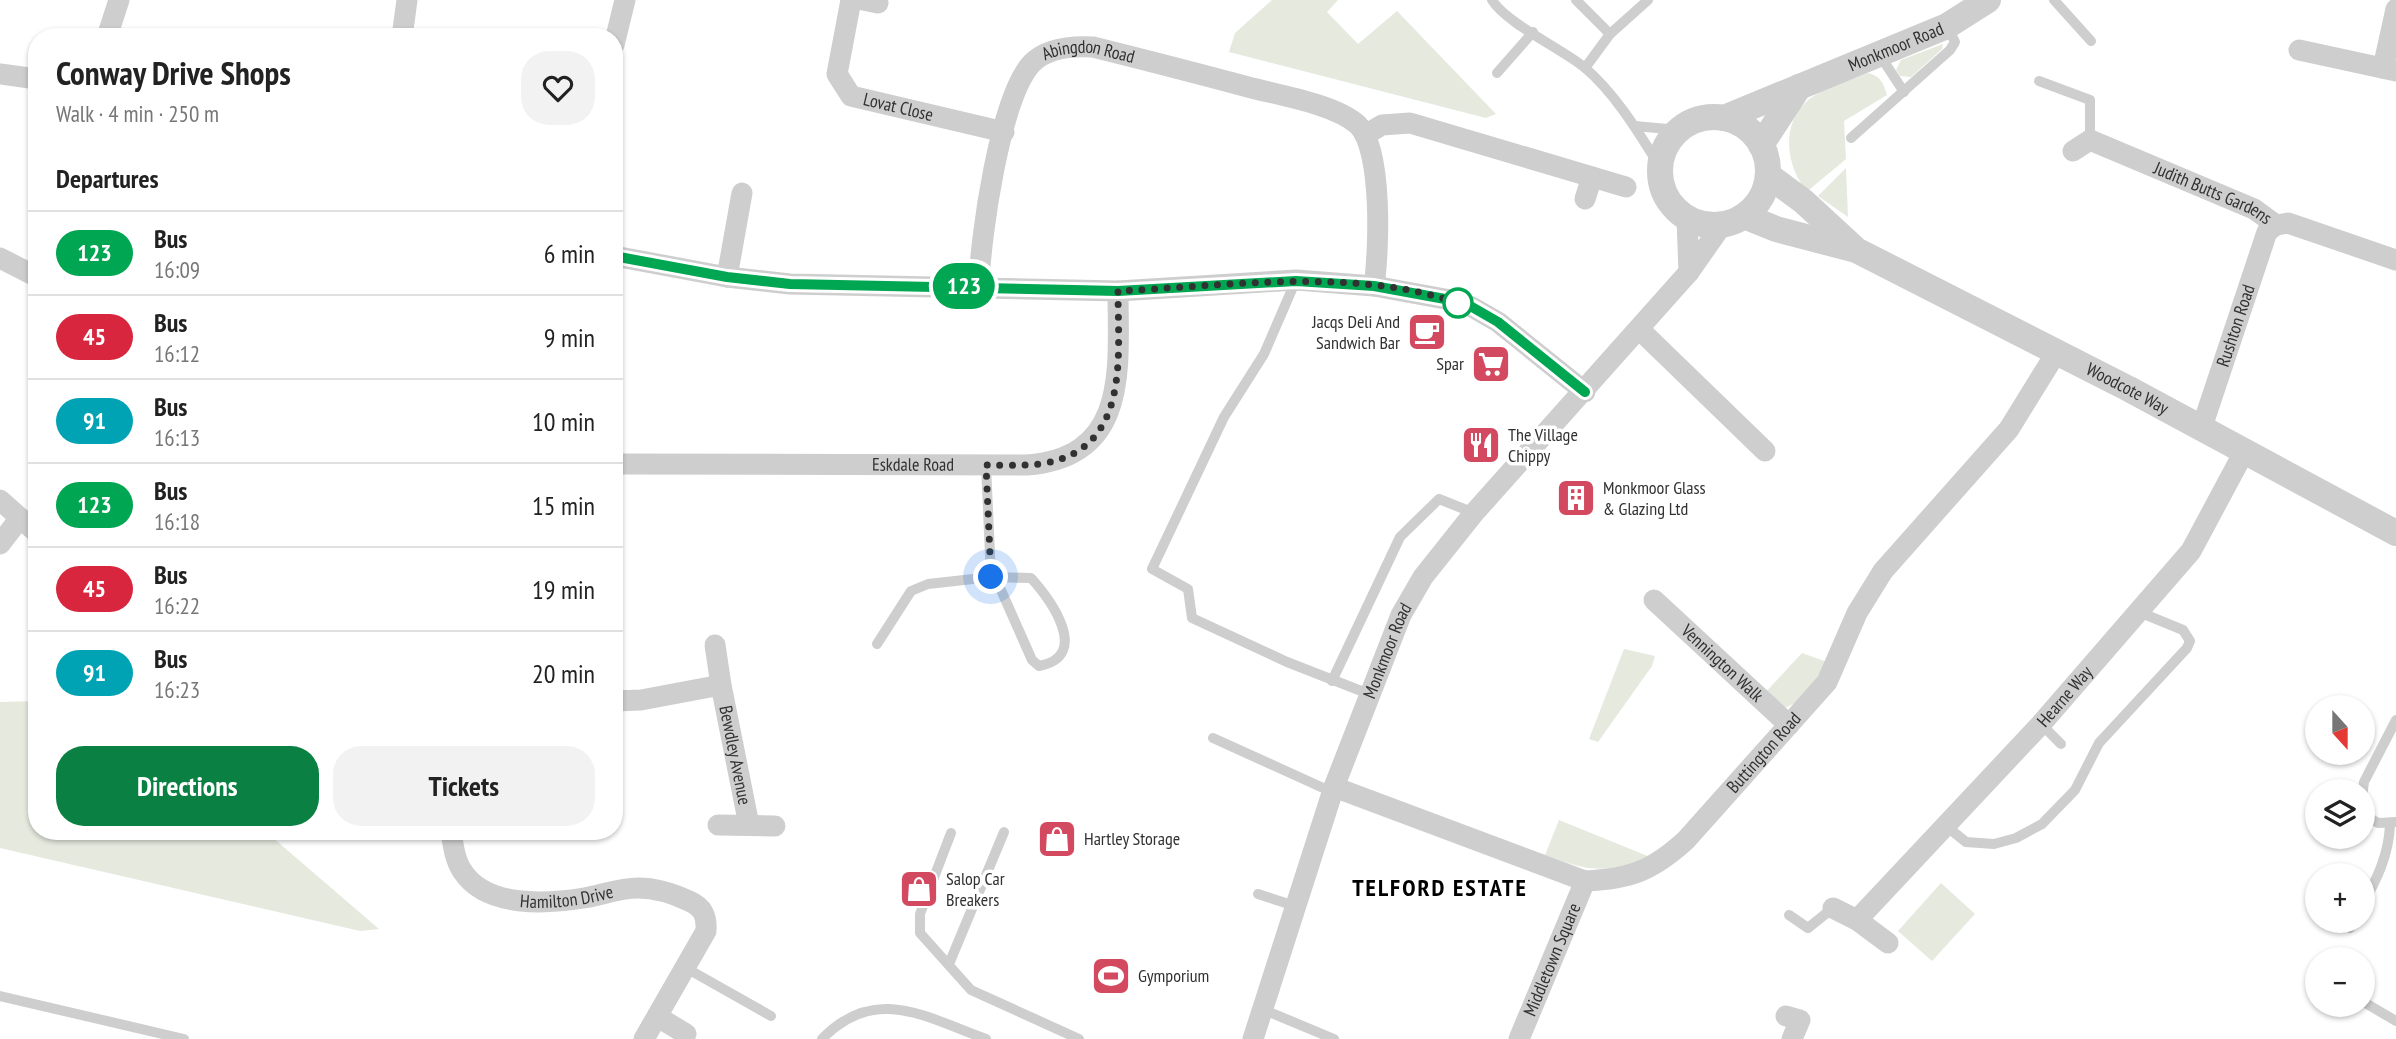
<!DOCTYPE html>
<html lang="en">
<head>
<meta charset="utf-8">
<style>
  body { margin:0; font-family:"PT Sans Narrow",sans-serif; background:#f2f2f2; color:#222; height:100vh; display:flex; flex-direction:column; font-size:26px; white-space:nowrap }
  * { box-sizing:border-box; margin:0 }
  p { font-size:23px; color:#767676 }
  .icon { flex:none; width:38px; height:38px; fill:none; stroke:currentColor; stroke-width:2; stroke-linecap:round; stroke-linejoin:round }
  .map { position:relative; flex:1; overflow:hidden }
  .panel { position:absolute; left:28px; top:28px; width:595px; height:812px; display:flex; flex-direction:column; background:#fff; border-radius:28px; box-shadow:0 2px 5px #0004 }
  .panel>* { flex:none }
  .badge { padding:0 14px; border-radius:23px; font-size:24px; line-height:46px }
  .needle { width:46px; rotate:159deg }
  .fabs { position:absolute; left:2305px; top:695px; display:grid; gap:14px }
  .fabs a { display:grid; place-items:center; width:70px; height:70px; border-radius:50%; background:#fff; box-shadow:0 2px 5px #0004; font-size:35px }
  .you { position:absolute; width:35px; height:35px; margin:-18px; border:5px solid #fff; border-radius:50%; background:#1a73e8; box-shadow:0 0 0 10px #1a73e833 }
  .map>.badge { position:absolute; translate:-50% -50%; box-shadow:0 0 0 4px #fff }
  h2 { padding:0 28px; font-size:26px; line-height:63px }
  .round { display:grid; place-items:center; flex:none; width:74px; height:74px; border-radius:28px; background:#f2f2f2 }
  .overview { display:flex; align-items:center; justify-content:space-between; height:119px; padding:0 28px }
  h1 { font-size:33px; font-weight:800; line-height:52px }
  .button { display:flex; gap:14px; margin-top:auto; padding:14px 28px }
  .button a { flex:1; height:80px; border-radius:28px; background:#0b8043; color:#fff; font-size:28px; font-weight:800; line-height:80px; text-align:center }
  .button a+a { background:#f2f2f2; color:#222 }
  ul { padding:0; list-style:none }
  li { display:flex; align-items:center; gap:21px; height:84px; padding:0 28px; border-top:2px solid #e0e0e0 }
  li div { flex:1 }
  li b { display:block; font-size:26px }
  li em { font-style:normal }
  li .badge { min-width:77px; font-weight:700; text-align:center }
  .map>svg:first-child { display:block }
  .green { fill:#e5e9de }
  .lines { fill:none; stroke-linecap:round; stroke-linejoin:round }
  .service { stroke:#cecece; stroke-width:10 }
  .minor { stroke:#cecece; stroke-width:21 }
  .tertiary { stroke:#cecece; stroke-width:26 }
  .line-casing { stroke:#fff; stroke-width:16 }
  .line { stroke:#00a651; stroke-width:10 }
  .walk { stroke:#313131; stroke-width:7; stroke-dasharray:0 12.6 }
  .stop-dot { fill:#fff; stroke:#00a651; stroke-width:3.5 }
  .labels { text-anchor:middle; stroke-width:7; stroke-linejoin:round; paint-order:stroke }
  .street-label { font-size:18px; fill:#313131; stroke:#fff }
  .poi-label { font-size:18px; fill:#313131; stroke:#fff; text-anchor:start }
  .district-label { font-size:24px; font-weight:bold; letter-spacing:2px; fill:#000; stroke:#fff }
</style>
</head>
<body>
<div class="map">
<svg width="2396" height="1039" viewBox="0 0 2396 1039">
  <rect width="100%" height="100%" fill="#fff"/>
  <g class="green">
    <path d="M1272 0H1338L1327 12 1358 44 1397 11 1496 114 1486 118 1229 52 1235 33Z"/>
    <path d="M1943 44 1942 49 1911 77 1900 76 1896 70 1901 60Z"/>
    <path d="M1868 73C1880 76 1883 82 1887 95L1844 121 1846 159 1810 189H1805C1783 160 1781 114 1817 94 1832 85 1851 80 1868 73Z"/>
    <path d="M1846 168 1848 217 1818 196Z"/>
    <path d="M1624 649 1655 656 1652 666 1598 742 1589 739Z"/>
    <path d="M1802 653 1827 662C1818 680 1804 702 1784 708L1762 696Z"/>
    <path d="M37 701V831H265L379 929 360 931 0 848V702Z"/>
    <path d="M1559 820 1650 857C1604 874 1591 872 1545 855Z"/>
    <path d="M1941 883 1975 914 1932 961 1898 931Z"/>
  </g>
  <g class="lines">
    <g class="service">
      <path d="M1492 0C1506 23 1562 49 1584 67 1615 93 1639 133 1660 167"/>
      <path d="M1576 0 1610 34"/>
      <path d="M2054 0 2091 41"/>
      <path d="M1879 54 1904 92"/>
      <path d="M1585 68 1610 34 1648 0"/>
      <path d="M1497 73 1533 32"/>
      <path d="M2039 81 2090 100V140"/>
      <path d="M1635 126 1678 130"/>
      <path d="M1851 138 1950 50 1955 42 1947 26"/>
      <path d="M1296 280 1264 354 1224 417 1152 569 1188 589 1192 618 1287 662 1369 694"/>
      <path d="M991 577 1031 578C1050 599 1092 656 1039 666L1032 660 1001 590Z"/>
      <path d="M877 644 911 591 928 584 991 577 986 465"/>
      <path d="M1332 681 1400 537 1439 499 1474 513"/>
      <path d="M2041 724 2061 744"/>
      <path d="M1213 738 1332 792"/>
      <path d="M2362 797 2364 782 2396 720"/>
      <path d="M2362 799 2368 817 2378 823 2396 822"/>
      <path d="M1946 826 1966 842 1994 844 2016 838 2042 824 2075 790 2099 743 2187 648 2190 641 2183 630 2139 612"/>
      <path d="M951 833 920 914V933L971 990 1079 1039"/>
      <path d="M1258 894 1295 906"/>
      <path d="M2362 905C2377 880 2389 854 2390 824"/>
      <path d="M1789 915 1808 928 1833 908"/>
      <path d="M2350 928 2354 920"/>
      <path d="M949 964 1004 832"/>
      <path d="M686 968 771 1016"/>
      <path d="M0 996 184 1039"/>
      <path d="M2362 1001 2396 1021"/>
      <path d="M1262 1009 1334 1039"/>
      <path d="M822 1039C875 984 925 1017 986 1039"/>
    </g>
    <g class="minor">
      <path id="s1" d="M851 0 837 74 851 96 1004 132"/>
      <path d="M863 0 878 3"/>
      <path d="M107 37 119 0"/>
      <path d="M402 37 407 0"/>
      <path d="M614 45 625 0"/>
      <path d="M2299 50 2396 71"/>
      <path d="M2383 68 2396 9"/>
      <path d="M0 74 37 79"/>
      <path d="M1365 135 1382 125 1410 123 1626 187"/>
      <path id="s2" d="M2073 151 2090 140 2254 209 2276 225 2288 223 2396 260"/>
      <path d="M1585 199 1592 177"/>
      <path d="M1687 219 1689 272"/>
      <path d="M614 256 727 277 790 284 1118 291 1296 280 1374 286 1445 299 1472 307 1498 322 1585 392"/>
      <path d="M0 258 37 277"/>
      <path d="M727 277 742 193"/>
      <path id="s3" d="M979 286C980 238 1000 97 1032 63 1047 48 1074 46 1093 47 1145 60 1196 73 1248 87 1278 95 1335 104 1358 125 1383 149 1379 253 1374 286"/>
      <path d="M1639 329 1765 451"/>
      <path id="s4" d="M2201 430 2267 232 2276 225"/>
      <path id="s5" d="M614 464 1027 465C1130 457 1118 367 1118 291"/>
      <path d="M0 500 37 533"/>
      <path d="M0 544 20 518"/>
      <path id="s6" d="M1654 600 1789 725"/>
      <path d="M715 645 721 685"/>
      <path id="s7" d="M614 701 641 700 721 685 749 825"/>
      <path id="s8" d="M1334 787 1585 881C1630 879 1652 871 1686 840L1827 682 1857 613 1883 571 2009 429 2056 353"/>
      <path d="M718 825 775 826"/>
      <path id="s9" d="M451 831C453 845 455 861 463 872 487 908 547 904 584 898 602 895 619 888 638 888 657 888 672 893 689 901 703 907 707 916 706 931L644 1039"/>
      <path id="s10" d="M1833 908 1857 920 2041 724 2191 551 2244 452"/>
      <path d="M1857 920 1888 943"/>
      <path d="M1786 1016 1800 1020 1792 1039"/>
      <path d="M658 1017 686 1034"/>
      <path id="s11" d="M1253 1039 1334 787 1401 615 1423 577 1474 513 1689 272 1722 225"/>
      <path id="s12" d="M1519 1039 1585 881"/>
    </g>
    <g class="tertiary">
      <circle cx="1714" cy="171" r="54"/>
      <path id="s13" d="M1724 118 1947 26 1988 0"/>
      <path d="M1761 145 1799 87"/>
      <path d="M1769 176 1803 201 1853 247"/>
      <path id="s14" d="M1744 216 1776 229 1856 250 2129 389 2396 533"/>
    </g>
  </g>
  <g class="lines">
    <g class="line-casing">
      <path id="line" d="M614 256 727 277 790 284 1118 291 1296 281 1374 286 1445 299 1472 307 1498 322 1585 392"/>
    </g>
    <use href="#line" class="line"/>
    <path class="walk" d="M991 577 986 465C1003 465 1022 466 1040 464 1131 451 1118 358 1118 291 1228 286 1353 267 1458 303"/>
  </g>
  <defs>
    <g id="cafe-square" transform="scale(2.0125)"><rect x="-9" y="-9" width="18" height="18" rx="4" fill="#d3495f" stroke="#fff"/><path d="M-5.5-4.5H6V0H3Q3 3.5 0 3.5H-2.5Q-5.5 3.5-5.5 0ZM3-3.2v2h1.7v-2ZM-6 4.5H4V6H-6Z" fill="#fff"/></g>
    <g id="supermarket-square" transform="scale(2.0125)"><rect x="-9" y="-9" width="18" height="18" rx="4" fill="#d3495f" stroke="#fff"/><path d="M-6-5.5h2.5l.6 2H6L4.5 2H-2.5L-4.4-4H-6ZM-1.5 3.2a1.3 1.3 0 1 0 .1 0ZM3 3.2a1.3 1.3 0 1 0 .1 0Z" fill="#fff"/></g>
    <g id="restaurant-square" transform="scale(2.0125)"><rect x="-9" y="-9" width="18" height="18" rx="4" fill="#d3495f" stroke="#fff"/><path d="M-5-6h1v4h1v-4h1v4h1v-4h1v5L-1.5 .5V6h-2V.5L-5-1ZM5-6V6H3V1.5H1.5Q1.5-4 5-6Z" fill="#fff"/></g>
    <g id="building-square" transform="scale(2.0125)"><rect x="-9" y="-9" width="18" height="18" rx="4" fill="#d3495f" stroke="#fff"/><path d="M-4-6H4V6H1V3H-1V6H-4ZM-2.5-4.3h1.7v1.8h-1.7ZM.8-4.3h1.7v1.8H.8ZM-2.5-1h1.7V.8h-1.7ZM.8-1h1.7V.8H.8Z" fill="#fff"/></g>
    <g id="shop-square" transform="scale(2.0125)"><rect x="-9" y="-9" width="18" height="18" rx="4" fill="#d3495f" stroke="#fff"/><path d="M-5-2.5h2.3a2.7 3.5 0 0 1 5.4 0H5L5.5 6h-11ZM-1.5-2.5h3a1.5 2.3 0 0 0-3 0Z" fill="#fff"/></g>
    <g id="stadium-square" transform="scale(2.0125)"><rect x="-9" y="-9" width="18" height="18" rx="4" fill="#d3495f" stroke="#fff"/><path d="M0-5a6.5 5 0 1 0 0 10a6.5 5 0 1 0 0-10ZM-3.5-1.8h7v3.6h-7Z" fill="#fff"/></g>
  </defs>
  <g fill-rule="evenodd">
    <use href="#cafe-square" x="1427" y="332"/>
    <use href="#supermarket-square" x="1491" y="364"/>
    <use href="#restaurant-square" x="1481" y="445"/>
    <use href="#building-square" x="1576" y="498"/>
    <use href="#shop-square" x="1057" y="839"/>
    <use href="#shop-square" x="919" y="889"/>
    <use href="#stadium-square" x="1111" y="976"/>
  </g>
  <circle class="stop-dot" cx="1458" cy="303" r="14"/>
  <g class="labels">
    <g class="street-label">
      <text dy="6" stroke="none"><textPath href="#s13" startOffset="186">Monkmoor Road</textPath></text>
      <text dy="6" stroke="none"><textPath href="#s3" startOffset="292">Abingdon Road</textPath></text>
      <text dy="6" stroke="none"><textPath href="#s1" startOffset="150">Lovat Close</textPath></text>
      <text dy="6" stroke="none"><textPath href="#s2" startOffset="154">Judith Butts Gardens</textPath></text>
      <text dy="6" stroke="none"><textPath href="#s4" startOffset="110">Rushton Road</textPath></text>
      <text dy="6" stroke="none"><textPath href="#s14" startOffset="422">Woodcote Way</textPath></text>
      <text dy="6" stroke="none"><textPath href="#s5" startOffset="299">Eskdale Road</textPath></text>
      <text dy="6" stroke="none"><textPath href="#s11" startOffset="411">Monkmoor Road</textPath></text>
      <text dy="6" stroke="none"><textPath href="#s6" startOffset="93">Vennington Walk</textPath></text>
      <text dy="6" stroke="none"><textPath href="#s10" startOffset="332">Hearne Way</textPath></text>
      <text dy="6" stroke="none"><textPath href="#s8" startOffset="497">Buttington Road</textPath></text>
      <text dy="6" stroke="none"><textPath href="#s7" startOffset="180">Bewdley Avenue</textPath></text>
      <text dy="6" stroke="none"><textPath href="#s9" startOffset="156">Hamilton Drive</textPath></text>
      <text dy="6" stroke="none"><textPath href="#s12" startOffset="86">Middletown Square</textPath></text>
    </g>
    <g class="poi-label">
      <text x="1400" y="328" text-anchor="end">Jacqs Deli And<tspan x="1400" dy="21">Sandwich Bar</tspan></text>
      <text x="1464" y="370" text-anchor="end">Spar</text>
      <text x="1508" y="441">The Village<tspan x="1508" dy="21">Chippy</tspan></text>
      <text x="1603" y="494">Monkmoor Glass<tspan x="1603" dy="21">&amp; Glazing Ltd</tspan></text>
      <text x="1084" y="845">Hartley Storage</text>
      <text x="946" y="885">Salop Car<tspan x="946" dy="21">Breakers</tspan></text>
      <text x="1138" y="982">Gymporium</text>
    </g>
    <g class="district-label">
      <text x="1440" y="896">TELFORD ESTATE</text>
    </g>
  </g>
</svg>
<div class="fabs">
<a><svg class="needle" viewBox="-14 -14 28 28"><path d="M0-13l5 13h-10z" fill="#e53935"/><path d="M0 13l5-13h-10z" fill="#767676"/></svg></a>
<a><svg class="icon" aria-label="layers" viewBox="0 0 24 24"><path d="M12 4l9 5-9 5-9-5zM3 14l9 5 9-5"/></svg></a>
<a>+</a>
<a>−</a>
</div>
<div class="you" style="left:991px;top:577px"></div>
<b class="badge" style="left:964px;top:286px;background:#00a651;color:#fff">123</b>
<section class="panel">
<div class="overview"><div><h1>Conway Drive Shops</h1><p>Walk · 4 min · 250 m</p></div><a class="round"><svg class="icon" aria-label="heart" viewBox="0 0 24 24"><path d="M12 20l-8-8c-3-5 5-10 8-4 3-6 11-1 8 4z"/></svg></a></div>
<h2>Departures</h2>
<ul>
<li><span class="badge" style="background:#00a651;color:#fff">123</span><div><b>Bus</b><p>16:09</p></div><em>6 min</em></li>
<li><span class="badge" style="background:#d7263d;color:#fff">45</span><div><b>Bus</b><p>16:12</p></div><em>9 min</em></li>
<li><span class="badge" style="background:#00a3b4;color:#fff">91</span><div><b>Bus</b><p>16:13</p></div><em>10 min</em></li>
<li><span class="badge" style="background:#00a651;color:#fff">123</span><div><b>Bus</b><p>16:18</p></div><em>15 min</em></li>
<li><span class="badge" style="background:#d7263d;color:#fff">45</span><div><b>Bus</b><p>16:22</p></div><em>19 min</em></li>
<li><span class="badge" style="background:#00a3b4;color:#fff">91</span><div><b>Bus</b><p>16:23</p></div><em>20 min</em></li>
</ul>
<div class="button"><a>Directions</a><a>Tickets</a></div>
</section>
</div>
</body>
</html>
